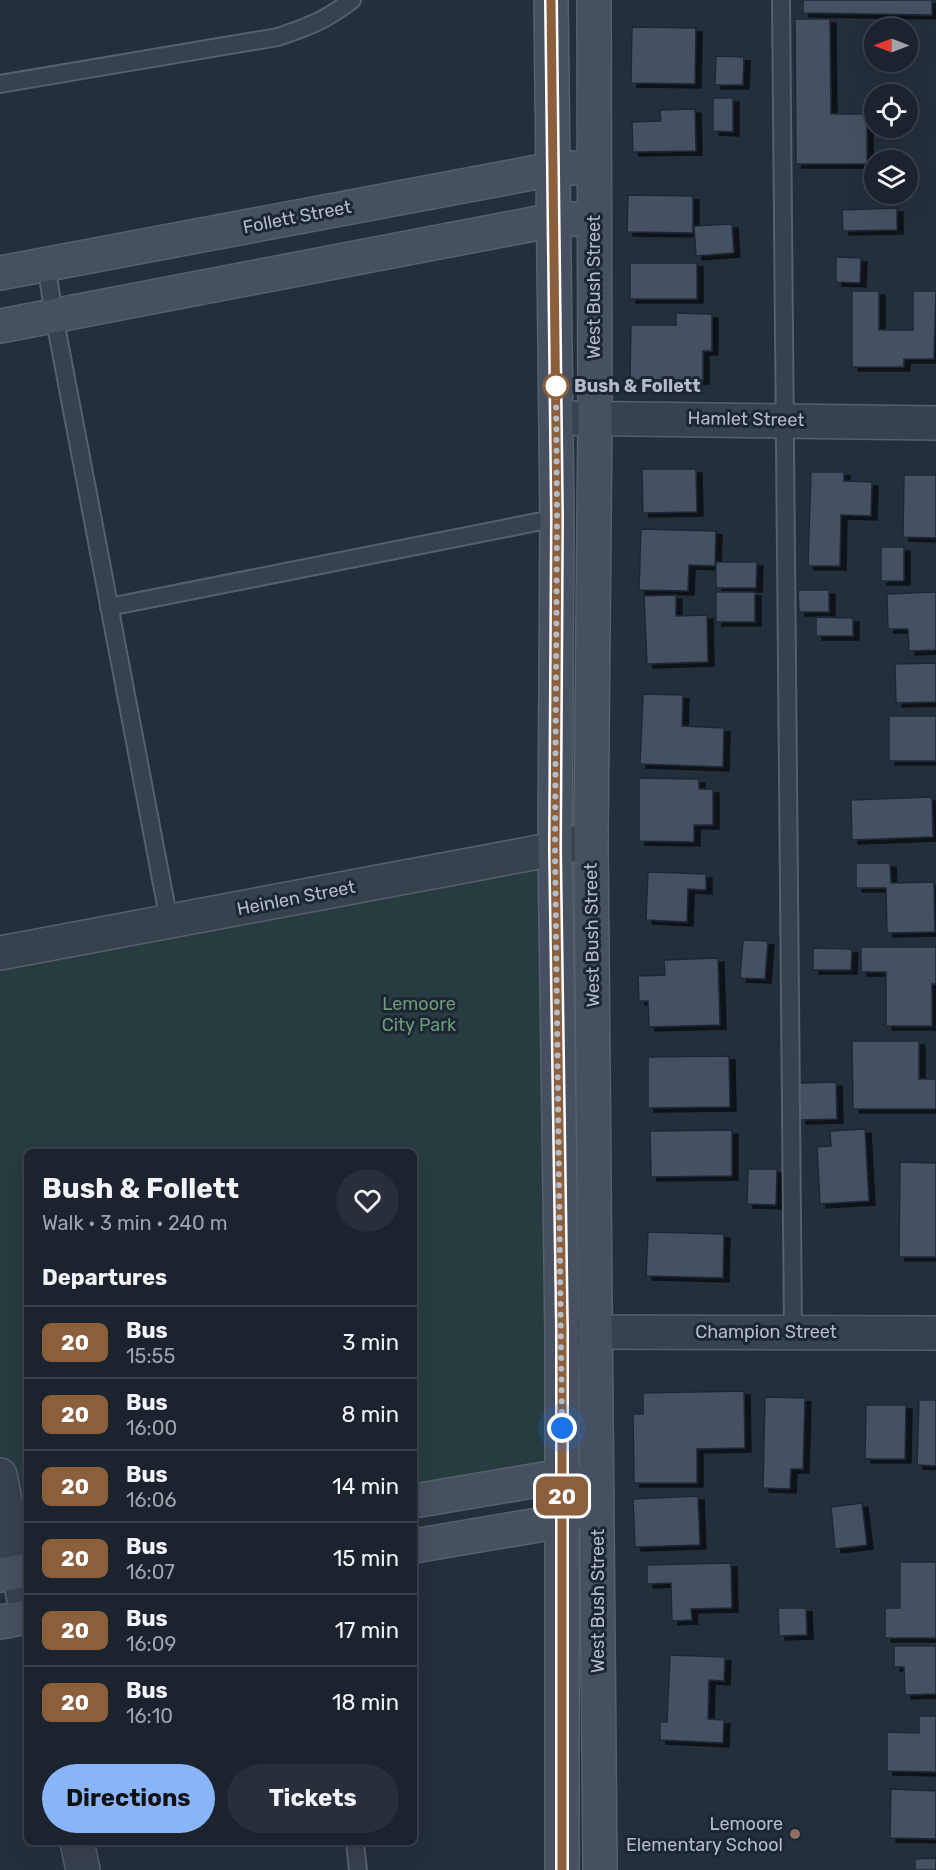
<!DOCTYPE html>
<html lang="en">
<head>
<meta charset="utf-8">
<style>
  body { margin:0; font-family:Rubik,sans-serif; background:#282f3a; color:#f1f3f6; height:100vh; display:flex; flex-direction:column; font-size:22px; white-space:nowrap }
  * { box-sizing:border-box; margin:0 }
  p { font-size:20px; color:#a0a4aa }
  .icon { flex:none; width:33px; height:33px; fill:none; stroke:currentColor; stroke-width:2; stroke-linecap:round; stroke-linejoin:round }
  .map { position:relative; flex:1; overflow:hidden }
  .side { position:absolute; left:24px; top:1149px; width:393px; height:696px; display:flex; flex-direction:column; background:#1b232e; border-radius:9px; box-shadow:0 6px 24px #0002,0 0 0 2px #39404a }
  .side>* { flex:none }
  .badge { padding:0 12px; border-radius:9px; font-size:21px; line-height:39px }
  .needle { width:39px; rotate:270deg }
  .tools { position:absolute; left:864px; top:18px; display:grid; gap:12px }
  .tools a { display:grid; place-items:center; width:54px; height:54px; border-radius:50%; background:#1b232e; box-shadow:0 6px 24px #0002,0 0 0 2px #39404a; font-size:30px }
  .you { position:absolute; width:30px; height:30px; margin:-15px; border:4px solid #fff; border-radius:50%; background:#1a73e8; box-shadow:0 0 0 9px #1a73e833 }
  .map>.badge { position:absolute; translate:-50% -50%; box-shadow:0 0 0 3px #fff }
  h2 { padding:0 18px; font-size:22px; line-height:54px }
  .round { display:grid; place-items:center; flex:none; width:63px; height:63px; border-radius:32px; background:#282f3a }
  .head { display:flex; align-items:center; justify-content:space-between; height:102px; padding:0 18px }
  h1 { font-size:28px; font-weight:700; line-height:45px }
  .cta { display:flex; gap:12px; margin-top:auto; padding:12px 18px }
  .cta a { flex:1; height:69px; border-radius:36px; background:#8ab4f8; color:#111; font-size:24px; font-weight:700; line-height:69px; text-align:center }
  .cta a+a { background:#282f3a; color:#f1f3f6 }
  ul { padding:0; list-style:none }
  li { display:flex; align-items:center; gap:18px; height:72px; padding:0 18px; border-top:2px solid #39404a }
  li div { flex:1 }
  li b { display:block; font-size:22px }
  li em { font-style:normal }
  li .badge { min-width:66px; font-weight:700; text-align:center }
  .map>svg:first-child { display:block }
  .green { fill:#263c3f }
  .building { fill:#455162; stroke:#1f2835; stroke-width:1.5; filter:url(#shadow) }
  .lines { fill:none; stroke-linecap:round; stroke-linejoin:round }
  .lane-casing { stroke:#565f6c; stroke-width:20 }
  .street-casing { stroke:#565f6c; stroke-width:36 }
  .secondary-casing { stroke:#565f6c; stroke-width:36 }
  .lane { stroke:#38414e; stroke-width:16 }
  .street { stroke:#38414e; stroke-width:33 }
  .secondary { stroke:#465061; stroke-width:33 }
  .line-casing { stroke:#fff; stroke-width:14 }
  .line { stroke:#8b5e3c; stroke-width:9 }
  .walk { stroke:#b4bcc9; stroke-width:6; stroke-dasharray:0 10.8 }
  .stop-dot { fill:#fff; stroke:#8b5e3c; stroke-width:3 }
  .education-dot { fill:#8d6e63; stroke:#1d2633; stroke-width:2 }
  .labels { text-anchor:middle; stroke-width:6; stroke-linejoin:round; paint-order:stroke }
  .street-label { font-size:18px; fill:#b4bcc9; stroke:#1d2633 }
  .stop-label { font-size:18px; font-weight:bold; fill:#b4bcc9; stroke:#1d2633; text-anchor:start }
  .park-label { font-size:18px; fill:#6b9a76; stroke:#1d2633 }
  .poi-label { font-size:18px; fill:#b4bcc9; stroke:#1d2633; text-anchor:end }
</style>
</head>
<body>
<div class="map">
<svg width="936" height="1870" viewBox="0 0 936 1870">
  <defs>
    <filter id="shadow"><feDropShadow dx="6" dy="4" stdDeviation="0" flood-color="#0009"/></filter>
  </defs>
  <rect width="100%" height="100%" fill="#242f3e"/>
  <path class="green" d="M555 849 562 1476 414 1502V1152H27V1570L0 1475V953Z"/>
  <g class="building">
    <path d="M803 0H932V15L803 13Z"/>
    <path d="M795 19H830L831 114H867V164H796Z"/>
    <path d="M632 27 696 28 695 84 631 83Z"/>
    <path d="M716 56 744 57 743 85H715Z"/>
    <path d="M713 98H733V132L713 131Z"/>
    <path d="M695 109 696 151 633 152 632 122 661 121 660 110Z"/>
    <path d="M628 195 693 196V233L627 232Z"/>
    <path d="M897 208V230L843 231 842 210Z"/>
    <path d="M732 224 734 253 696 256 694 226Z"/>
    <path d="M836 257 861 258 860 283 836 282Z"/>
    <rect x="630" y="263" width="67" height="36"/>
    <path d="M852 291H879V330H913V291H936L934 359H904V367H852Z"/>
    <path d="M676 313 712 314V351H703V380H630L631 325H676Z"/>
    <path d="M642 469H696L697 512 643 513Z"/>
    <path d="M811 472H844V481L872 482 871 516 841 515 840 566H808Z"/>
    <path d="M904 475H936V538L903 537Z"/>
    <path d="M641 529 716 531 715 566 689 565 688 591 639 590Z"/>
    <rect x="881" y="547" width="23" height="34"/>
    <path d="M716 562H757L756 588H716Z"/>
    <path d="M798 590H829V612H799Z"/>
    <rect x="716" y="592" width="39" height="30"/>
    <path d="M936 592V650L909 651 908 629H888L887 594Z"/>
    <path d="M676 595V616L707 615 708 662 647 664 644 596Z"/>
    <path d="M816 617 853 618V636H816Z"/>
    <path d="M936 663V702L896 703 895 664Z"/>
    <path d="M643 694 683 695 682 726 724 728 723 767 640 764Z"/>
    <rect x="889" y="716" width="47" height="45"/>
    <path d="M639 778 699 779V789H713V825H694V842L639 841Z"/>
    <path d="M932 797 933 837 852 840 851 800Z"/>
    <path d="M856 863H890L891 883 934 882 935 932 887 933 886 888H856Z"/>
    <path d="M648 872 706 874V890L688 889 687 922 646 920Z"/>
    <path d="M743 940 768 941 765 979 740 978Z"/>
    <path d="M861 947H936V984H932V1026H886V972H861Z"/>
    <path d="M813 948 852 949 851 970H813Z"/>
    <path d="M718 958 720 1025 649 1027 648 1001H639L638 976 665 975 664 960Z"/>
    <path d="M852 1041H919V1079H936V1109H853Z"/>
    <path d="M729 1056 730 1107 648 1108V1057Z"/>
    <path d="M836 1082 837 1119 800 1120 799 1083Z"/>
    <path d="M865 1129 869 1201 820 1204 817 1147 831 1146 830 1131Z"/>
    <path d="M732 1130V1176L651 1177 650 1131Z"/>
    <path d="M900 1162 936 1163V1257H899Z"/>
    <path d="M748 1169H777L776 1205 747 1204Z"/>
    <path d="M648 1232 724 1234 723 1278 646 1276Z"/>
    <path d="M744 1391 745 1448 697 1449V1483H634L633 1414H643V1393Z"/>
    <path d="M765 1397 805 1398 803 1469H791L790 1489 763 1488Z"/>
    <path d="M919 1400H936V1466L917 1465Z"/>
    <path d="M866 1405H906L905 1459H865Z"/>
    <path d="M698 1496 700 1545 635 1547 633 1499Z"/>
    <path d="M862 1503 867 1545 835 1549 831 1507Z"/>
    <path d="M900 1562H936V1638H885V1608H900Z"/>
    <path d="M731 1563 732 1608 691 1609 692 1620 672 1621 671 1583 647 1584V1565Z"/>
    <path d="M778 1608H806L807 1635 779 1636Z"/>
    <path d="M894 1646H936V1694L905 1695 904 1667H894Z"/>
    <path d="M670 1655 725 1657 724 1681 709 1680 708 1719 724 1720 723 1743 660 1740V1722H667Z"/>
    <path d="M919 1716H936V1772L887 1771V1732L919 1733Z"/>
    <path d="M891 1789 936 1791V1839L890 1838Z"/>
    <path d="M936 1858V1870H915V1859Z"/>
  </g>
  <g class="lines">
    <g class="lane-casing">
      <g id="lane">
        <path d="M781 0 793 1332"/>
        <path d="M0 84 278 37C310 26 324 21 352 0"/>
        <path d="M46 264 54 315 169 921"/>
        <path d="M109 607 557 518"/>
        <path d="M355 1842 358 1870"/>
      </g>
    </g>
    <g class="street-casing">
      <g id="street">
        <path d="M556 418 936 423"/>
        <path d="M0 953 555 849 591 839"/>
        <path d="M567 1332 936 1333"/>
        <path d="M0 1475 27 1615"/>
        <path d="M77 1842 83 1870"/>
      </g>
    </g>
    <g class="secondary-casing">
      <g id="secondary">
        <path d="M551 0 557 518 555 849 562 1332V1870"/>
        <path d="M594 0 595 417 591 839 600 1870"/>
        <path d="M0 273 553 169 573 168"/>
        <path d="M0 326 554 220 574 219"/>
        <path d="M414 1501 562 1476 597 1493 562 1521 414 1546"/>
        <path d="M0 1575 27 1570"/>
        <path d="M0 1622 27 1617"/>
      </g>
    </g>
    <use href="#lane" class="lane"/>
    <use href="#street" class="street"/>
    <use href="#secondary" class="secondary"/>
  </g>
  <g class="lines">
    <g class="line-casing">
      <path id="line" d="M551 0 557 518 555 849 562 1332V1870"/>
    </g>
    <use href="#line" class="line"/>
    <path class="walk" d="M556 386 557 518 555 849 562 1428"/>
  </g>
  <circle class="stop-dot" cx="556" cy="386" r="12"/>
  <circle class="education-dot" cx="795" cy="1834" r="6"/>
  <g class="labels">
    <g class="street-label">
      <text transform="translate(297 217) rotate(-11)" y="6">Follett Street</text>
      <text transform="translate(594 287) rotate(-90)" y="6">West Bush Street</text>
      <text transform="translate(746 419) rotate(1)" y="6">Hamlet Street</text>
      <text transform="translate(296 898) rotate(-11)" y="6">Heinlen Street</text>
      <text transform="translate(592 935) rotate(-91)" y="6">West Bush Street</text>
      <text x="766" y="1338">Champion Street</text>
      <text transform="translate(598 1601) rotate(-90)" y="6">West Bush Street</text>
    </g>
    <g class="stop-label">
      <text x="574" y="392">Bush &amp; Follett</text>
    </g>
    <g class="park-label">
      <text x="419" y="1010">Lemoore<tspan x="419" dy="21">City Park</tspan></text>
    </g>
    <g class="poi-label">
      <text x="783" y="1830">Lemoore<tspan x="783" dy="21">Elementary School</tspan></text>
    </g>
  </g>
</svg>
<div class="tools">
<a><svg class="needle" viewBox="-14 -14 28 28"><path d="M0-13l5 13h-10z" fill="#e53935"/><path d="M0 13l5-13h-10z" fill="#a0a4aa"/></svg></a>
<a><svg class="icon" aria-label="locate" viewBox="0 0 24 24"><circle cx="12" cy="12" r="6"/><path d="M12 2v4M12 18v4M2 12h4M18 12h4"/></svg></a>
<a><svg class="icon" aria-label="layers" viewBox="0 0 24 24"><path d="M12 4l9 5-9 5-9-5zM3 14l9 5 9-5"/></svg></a>
</div>
<div class="you" style="left:562px;top:1428px"></div>
<b class="badge" style="left:562px;top:1496px;background:#8b5e3c;color:#fff">20</b>
<section class="side">
<div class="head"><div><h1>Bush &amp; Follett</h1><p>Walk · 3 min · 240 m</p></div><a class="round"><svg class="icon" aria-label="heart" viewBox="0 0 24 24"><path d="M12 20l-8-8c-3-5 5-10 8-4 3-6 11-1 8 4z"/></svg></a></div>
<h2>Departures</h2>
<ul>
<li><span class="badge" style="background:#8b5e3c;color:#fff">20</span><div><b>Bus</b><p>15:55</p></div><em>3 min</em></li>
<li><span class="badge" style="background:#8b5e3c;color:#fff">20</span><div><b>Bus</b><p>16:00</p></div><em>8 min</em></li>
<li><span class="badge" style="background:#8b5e3c;color:#fff">20</span><div><b>Bus</b><p>16:06</p></div><em>14 min</em></li>
<li><span class="badge" style="background:#8b5e3c;color:#fff">20</span><div><b>Bus</b><p>16:07</p></div><em>15 min</em></li>
<li><span class="badge" style="background:#8b5e3c;color:#fff">20</span><div><b>Bus</b><p>16:09</p></div><em>17 min</em></li>
<li><span class="badge" style="background:#8b5e3c;color:#fff">20</span><div><b>Bus</b><p>16:10</p></div><em>18 min</em></li>
</ul>
<div class="cta"><a>Directions</a><a>Tickets</a></div>
</section>
</div>
</body>
</html>
